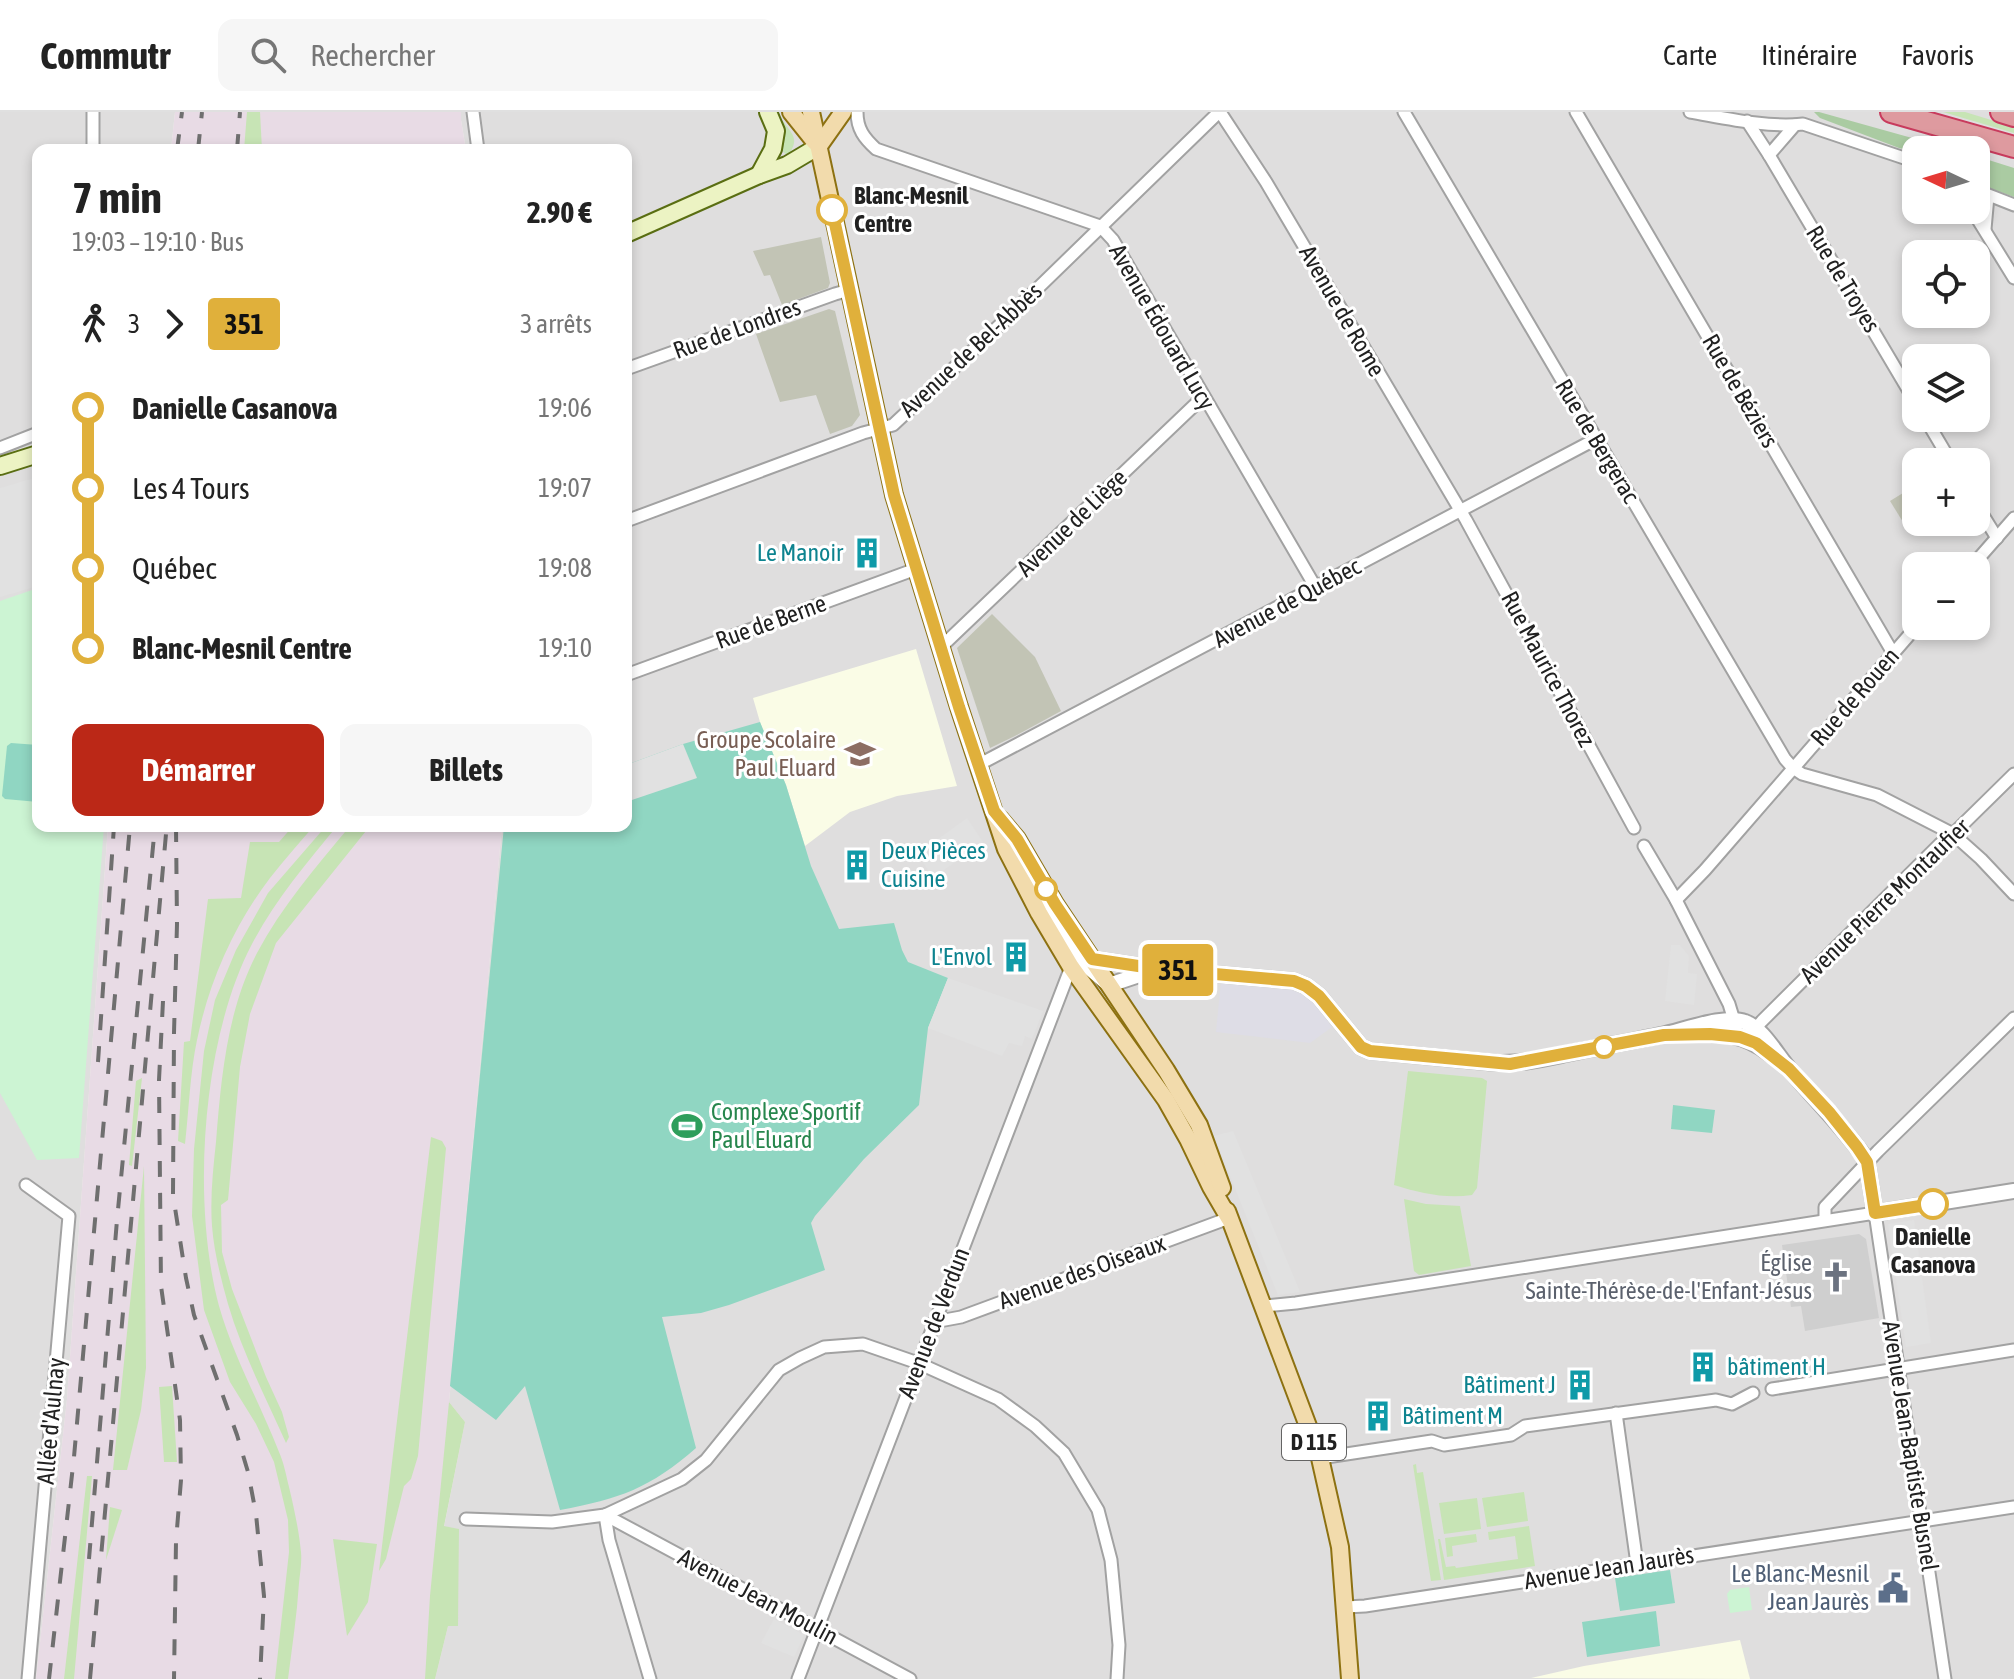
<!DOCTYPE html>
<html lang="fr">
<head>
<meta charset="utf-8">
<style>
  body { margin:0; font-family:"Asap Condensed",sans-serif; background:#f6f6f6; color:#222; height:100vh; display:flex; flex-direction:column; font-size:30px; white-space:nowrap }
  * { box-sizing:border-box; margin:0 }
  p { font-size:26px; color:#767676 }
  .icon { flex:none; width:44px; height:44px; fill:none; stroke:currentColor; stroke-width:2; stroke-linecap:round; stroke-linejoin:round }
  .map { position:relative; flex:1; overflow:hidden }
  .details { position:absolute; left:32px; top:32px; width:600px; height:688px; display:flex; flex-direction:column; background:#fff; border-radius:16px; box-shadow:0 4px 12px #0003 }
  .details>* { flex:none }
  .badge { padding:0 16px; border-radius:6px; font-size:28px; line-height:52px }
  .needle { width:52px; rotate:274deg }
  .controls { position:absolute; left:1902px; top:24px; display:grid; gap:16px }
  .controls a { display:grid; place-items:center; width:88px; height:88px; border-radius:16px; background:#fff; box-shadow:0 4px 12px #0003; font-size:40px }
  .map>.badge { position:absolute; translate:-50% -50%; box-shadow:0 0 0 4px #fff }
  .legs { display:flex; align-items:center; gap:12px; height:88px; padding:0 40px; font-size:26px }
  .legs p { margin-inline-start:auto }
  .head { display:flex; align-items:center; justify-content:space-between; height:136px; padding:0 40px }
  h1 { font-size:44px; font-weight:700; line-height:60px }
  .action { display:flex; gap:16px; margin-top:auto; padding:16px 40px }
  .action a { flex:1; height:92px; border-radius:16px; background:#bb2817; color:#fff; font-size:32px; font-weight:700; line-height:92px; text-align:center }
  .action a+a { background:#f6f6f6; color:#222 }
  ul { padding:0 40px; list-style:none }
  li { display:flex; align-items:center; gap:28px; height:80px; font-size:30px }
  li i { display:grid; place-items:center; width:12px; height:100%; margin:0 10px; background:currentColor }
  li i::after { content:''; width:20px; height:20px; margin:-10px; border:6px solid; border-radius:50%; background:#fff }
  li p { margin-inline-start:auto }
  li:first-child i { background:linear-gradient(#0000 50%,currentColor 0) }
  li:last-child i { background:linear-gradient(currentColor 50%,#0000 0) }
  header { display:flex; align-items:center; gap:48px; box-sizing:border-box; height:112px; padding:0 40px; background:#fff; border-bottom:2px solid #e0e0e0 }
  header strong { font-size:38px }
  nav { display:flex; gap:44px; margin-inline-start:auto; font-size:28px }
  .search { width:560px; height:72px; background:#f6f6f6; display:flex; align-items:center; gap:20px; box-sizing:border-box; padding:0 28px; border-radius:16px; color:#767676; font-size:30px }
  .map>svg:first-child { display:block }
  .residential { fill:#dfdede; fill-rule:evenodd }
  .industrial { fill:#e8dbe5 }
  .education { fill:#fafce6 }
  .religious { fill:#cfcfcf }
  .construction { fill:#c2c4b5 }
  .grass { fill:#c7e4b5 }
  .forest { fill:#aacba2 }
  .park { fill:#ccf4d3 }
  .pitch { fill:#90d6c2 }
  .parking { fill:#e1e1e1 }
  .plaza { fill:#dedde6 }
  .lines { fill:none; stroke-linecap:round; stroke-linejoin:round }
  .minor-casing { stroke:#a2a2a2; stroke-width:15 }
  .tertiary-casing { stroke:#a2a2a2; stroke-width:18 }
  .secondary-casing { stroke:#5a6e12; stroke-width:20 }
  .primary-casing { stroke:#8d7111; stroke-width:20 }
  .motorway-casing { stroke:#c83b5d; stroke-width:24 }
  .minor { stroke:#fff; stroke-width:11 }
  .tertiary { stroke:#fff; stroke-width:14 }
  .secondary { stroke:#ecf3c3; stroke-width:16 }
  .primary { stroke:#f2dbac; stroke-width:16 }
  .motorway { stroke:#de9a9f; stroke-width:20 }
  .rail { stroke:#6f6f6f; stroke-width:4; stroke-dasharray:16 16; stroke-linecap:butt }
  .line-1-casing { stroke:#fff; stroke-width:18 }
  .line-1 { stroke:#e0b03b; stroke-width:12 }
  .stop-1-dot { fill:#fff; stroke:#e0b03b; stroke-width:4 }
  .labels { text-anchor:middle; stroke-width:6; stroke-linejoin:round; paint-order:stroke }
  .shield { fill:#fff; stroke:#646464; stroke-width:2 }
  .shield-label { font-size:22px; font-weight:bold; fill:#212121 }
  .stop-label { font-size:24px; font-weight:bold; fill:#212121; stroke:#fff; text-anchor:start }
  .street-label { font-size:24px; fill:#212121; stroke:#fff }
  .culture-label { font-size:24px; fill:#0d838f; stroke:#fff; text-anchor:end }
  .education-label { font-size:24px; fill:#785e54; stroke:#fff; text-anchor:end }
  .leisure-label { font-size:24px; fill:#27864d; stroke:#fff; text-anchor:start }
  .worship-label { font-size:24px; fill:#5b616d; stroke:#fff; text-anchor:end }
  .service-label { font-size:24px; fill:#4e5e75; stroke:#fff; text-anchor:end }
</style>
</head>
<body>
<header>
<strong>Commutr</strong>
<div class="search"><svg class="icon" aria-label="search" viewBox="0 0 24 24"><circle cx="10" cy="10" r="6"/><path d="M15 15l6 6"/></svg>Rechercher</div>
<nav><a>Carte</a><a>Itinéraire</a><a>Favoris</a></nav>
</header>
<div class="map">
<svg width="2014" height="1567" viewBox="0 0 2014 1567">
  <rect width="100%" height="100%" fill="#f0eee9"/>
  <g class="residential">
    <path d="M0 0H175L171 38H38V714H108L67 1287 36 1567H0Z"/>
    <path d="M461 0H2014V1567H435L448 1514H457L444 1415 465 1310 449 1290 502 714H626V38H466L461 8ZM1916 38H1976V98H1916ZM1916 142H1976V202H1916ZM1916 246H1976V306H1916ZM1916 350H1976V410H1916ZM1916 454H1976V514H1916Z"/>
  </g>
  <g class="industrial">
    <path d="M175 0H461V8L466 38H171Z"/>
    <path d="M108 714H502L449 1290 465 1310 444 1414 459 1417 458 1514H448L435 1567H36L67 1287Z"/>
  </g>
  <g class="education">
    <path d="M916 537 957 674 897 684 850 700 805 734 786 673 760 610 753 586Z"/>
    <path d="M1740 1528 1750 1567 1531 1566 1584 1554Z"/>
  </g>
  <path class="religious" d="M1859 1122 1866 1127 1879 1206 1805 1219 1801 1194 1791 1195 1782 1133Z"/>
  <g class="construction">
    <path d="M821 125 830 171 828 176 782 193 770 163 764 164 753 139Z"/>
    <path d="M829 197 835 199 860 303 852 314 830 322 816 283 780 290 756 222Z"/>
    <path d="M1916 373V403L1903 410 1890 389Z"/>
    <path d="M992 502 1035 545 1061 599 1015 624 990 636 957 536Z"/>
  </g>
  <g class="grass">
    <path d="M247 0H260L262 38H244Z"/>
    <path d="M1943 0H1965L2014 15V21Z"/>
    <path d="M783 9C792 22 799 26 790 41L786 42C776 36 779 22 779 11Z"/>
    <path d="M293 714H314C299 731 284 748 270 766 234 813 209 870 197 928 190 961 189 997 185 1032L178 1029 184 930 190 929 208 787 241 786 250 730H279Z"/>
    <path d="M326 714H337C306 752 275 788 252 832 202 927 191 1090 219 1194 233 1244 260 1291 279 1340 284 1351 286 1363 289 1375 294 1396 299 1419 301 1440 302 1450 300 1461 299 1471 297 1503 292 1535 288 1567H275L289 1440 288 1408 274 1350 256 1312 230 1270 204 1198 192 1104 194 1037 204 939 215 888 236 838 268 781Z"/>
    <path d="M350 714H370L276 831 250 902 240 955 228 1088 221 1093 222 1140 232 1177 266 1265 282 1300 289 1325 286 1331C266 1286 242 1240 228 1192 221 1167 214 1140 212 1114 210 1086 213 1058 216 1030 221 967 227 898 257 841 282 794 316 755 350 714Z"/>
    <path d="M1408 959 1482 966 1487 969 1477 1076 1472 1083C1445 1087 1420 1081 1394 1073Z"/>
    <path d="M142 966 132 1054 129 1053 136 969Z"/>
    <path d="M431 1025 442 1029 446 1036 418 1344 411 1367 404 1374 386 1447 379 1459Z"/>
    <path d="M144 1054 146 1256 141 1298 127 1358H113Z"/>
    <path d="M1404 1087 1426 1092 1460 1094 1471 1154 1419 1163 1414 1159Z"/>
    <path d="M172 1274 177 1350H164L159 1275Z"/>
    <path d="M449 1290 465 1310 444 1414 459 1417 458 1514H448L435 1567H425L430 1484Z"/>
    <path d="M1416 1352 1417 1361 1423 1360 1441 1468 1431 1469 1413 1353Z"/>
    <path d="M87 1364H92L74 1567H64Z"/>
    <path d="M1524 1380 1528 1409 1487 1415 1482 1386Z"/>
    <path d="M1477 1386 1481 1417 1444 1422 1439 1391Z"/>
    <path d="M110 1395 122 1398 106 1448Z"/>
    <path d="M1529 1414 1535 1454 1444 1468 1438 1427H1440L1446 1455 1455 1454 1456 1456 1518 1447 1515 1424 1489 1428 1488 1420Z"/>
    <path d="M1476 1422 1477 1430 1452 1434 1453 1444 1447 1445 1445 1426Z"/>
    <path d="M333 1427 377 1432 368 1490 347 1524Z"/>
  </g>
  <g class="forest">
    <path d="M1814 0H1819L1955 38H1916V40L1899 36 1820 6Z"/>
    <path d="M1976 44 2014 56V85L1976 71Z"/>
  </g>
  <g class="park">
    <path d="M38 476V714H104L79 1046 37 1048 0 981V489Z"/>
    <path d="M1749 1475 1752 1498 1730 1501 1727 1482 1730 1478Z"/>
  </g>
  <g class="pitch">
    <path d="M760 610 786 673 811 754 839 817 894 811 902 838 908 850 948 866 928 916 919 993 864 1047 815 1104 811 1111 825 1158 729 1193 701 1201 662 1205 696 1336C650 1376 620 1387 560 1398L525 1274 496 1308 450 1274 504 714H626V653L683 632Z"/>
    <path d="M11 631 38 633V690L5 687 2 684 7 634Z"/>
    <path d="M1673 993 1715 998 1712 1021 1671 1017Z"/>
    <path d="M1670 1458 1675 1491 1620 1499 1615 1466Z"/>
    <path d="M1656 1499 1660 1534 1587 1545 1582 1510Z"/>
  </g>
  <g class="parking">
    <path d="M38 365V474L0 485V376Z"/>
    <path d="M683 632 697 666 626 690V653Z"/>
    <path d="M967 706 983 730 933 766 922 749 931 732Z"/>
    <path d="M1671 833H1680L1689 844 1688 861 1697 862 1694 893 1665 889Z"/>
    <path d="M948 866 1043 899 1032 927 1025 924 1022 934 1009 931 1002 944 928 916Z"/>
    <path d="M1233 1019 1300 1180 1278 1183 1214 1024Z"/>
    <path d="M1914 1108 1931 1231 1906 1235 1888 1112Z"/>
    <path d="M774 1507 804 1523 794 1545 761 1531Z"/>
  </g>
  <path class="plaza" d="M1221 869 1293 876 1303 880 1313 889 1332 915 1310 931 1216 920Z"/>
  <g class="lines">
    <g class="minor-casing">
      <g id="minor">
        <path d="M473 0 478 38"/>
        <path d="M857 0C857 17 864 26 876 37L1100 114 1113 128 1316 476"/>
        <path d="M1220 0 1266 70 1466 408 1634 716"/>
        <path d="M1404 0 1785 647 1793 656 1802 662 1877 683 1953 722 1981 747 2014 782"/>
        <path d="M1576 0 1893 541"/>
        <path d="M1690 0C1725 6 1768 16 1803 12L1916 50"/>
        <path d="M1747 9 1769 43 1916 291"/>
        <path d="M93 38V0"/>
        <path d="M1769 43 1795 13"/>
        <path d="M1976 78 2014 93"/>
        <path d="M1972 98 2014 166"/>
        <path d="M1985 117 1988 84"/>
        <path d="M626 257 835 182 849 178"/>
        <path d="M1925 306 1951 350"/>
        <path d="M0 336 38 321"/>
        <path d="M1976 392 1997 426"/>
        <path d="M626 409 863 321 893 313 1003 210 1219 0"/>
        <path d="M1972 454 2014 406"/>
        <path d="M940 536 1203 285"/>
        <path d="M626 563 916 457"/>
        <path d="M978 653 1596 327"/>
        <path d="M1644 734 1676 788 1729 892 1736 915"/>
        <path d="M1676 788 1705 758 1917 514"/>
        <path d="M1756 921V916L1762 909 1940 732 1953 722 2014 662"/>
        <path d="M26 1073 69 1104 28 1567"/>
        <path d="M1825 1108V1095L1878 1039 2014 906"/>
        <path d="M1264 1194 1296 1191 1875 1101 1945 1567"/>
        <path d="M934 1210 961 1205 1229 1106"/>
        <path d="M1772 1277 2014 1238"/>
        <path d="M1616 1301 1637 1452"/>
        <path d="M1320 1346 1432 1329 1444 1333 1511 1323 1525 1314 1716 1288 1732 1292 1753 1281"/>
        <path d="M605 1403 910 1567"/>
        <path d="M605 1403 609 1428 650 1567"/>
        <path d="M466 1407 552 1410 605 1403 682 1367 706 1348 779 1258 800 1246 824 1235 863 1232 918 1251 998 1287 1035 1314 1064 1341 1098 1398 1111 1448 1119 1533 1117 1567"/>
        <path d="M1346 1495 1365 1494 2014 1395"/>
        <path d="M798 1567 1071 855 1075 853"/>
      </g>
    </g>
    <g class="tertiary-casing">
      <g id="tertiary">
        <path d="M1026 772 1036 779 1082 850 1109 873 1154 858"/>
        <path d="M1092 847 1158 857 1294 869 1306 874 1319 884 1361 935 1370 939 1497 951C1524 952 1550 945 1576 940 1604 934 1633 929 1661 923 1682 919 1725 902 1745 910 1763 916 1778 945 1791 959 1815 987 1841 1013 1863 1043L1867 1050 1875 1101 2014 1079"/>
        <path d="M1688 922C1721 921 1743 921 1770 942"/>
      </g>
    </g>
    <g class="secondary-casing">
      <g id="secondary">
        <path d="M759 63 773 37 776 19 768 0"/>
        <path d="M626 122 759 63 787 53 819 34"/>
        <path d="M0 354 38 342"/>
      </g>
    </g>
    <g class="primary-casing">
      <g id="primary">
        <path d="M791 0 815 30"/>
        <path d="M811 0 894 383 959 595 1006 737 1039 801 1071 855 1166 988 1188 1027 1211 1075 1229 1106"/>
        <path d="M819 34 843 0"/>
        <path d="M1000 707 1017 727 1055 792 1166 958 1199 1013 1222 1076"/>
        <path d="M1227 1099 1320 1346 1340 1435 1350 1567"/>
      </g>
    </g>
    <g class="motorway-casing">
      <g id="motorway">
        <path d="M1891 0 2014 35"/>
        <path d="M2001 0 2014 4"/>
      </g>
    </g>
    <use href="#minor" class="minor"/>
    <use href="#tertiary" class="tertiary"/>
    <use href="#secondary" class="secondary"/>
    <use href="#primary" class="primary"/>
    <use href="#motorway" class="motorway"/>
    <g class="rail">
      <path d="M177 38 182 0"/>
      <path d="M198 38 202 0"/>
      <path d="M237 38 240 0"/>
      <path d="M176 714 177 812 174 921 173 1083 186 1166 194 1203 237 1323 248 1360 256 1402 264 1484 260 1567"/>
      <path d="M163 889 159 968 161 1174 180 1308 181 1368 176 1429 174 1567"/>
      <path d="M98 950 114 714"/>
      <path d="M89 1447 117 1108 155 714"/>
      <path d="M49 1567 74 1345 130 714"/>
      <path d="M90 1567 166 722"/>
    </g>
  </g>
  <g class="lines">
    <g class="line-1-casing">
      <path id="line-1" d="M832 98 894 383 959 595 994 699 1017 727 1055 792 1092 847 1158 857 1294 869 1306 874 1319 884 1361 935 1370 939 1510 952 1664 923 1710 922 1740 925 1756 931 1789 957 1829 1000 1857 1035 1867 1050 1875 1101 1933 1092"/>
    </g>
    <use href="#line-1" class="line-1"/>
  </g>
  <defs>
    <g id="building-bare" transform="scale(2.4)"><path d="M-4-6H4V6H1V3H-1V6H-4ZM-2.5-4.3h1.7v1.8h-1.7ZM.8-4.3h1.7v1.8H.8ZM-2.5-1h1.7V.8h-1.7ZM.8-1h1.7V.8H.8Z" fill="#0f9aa8" stroke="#fff" stroke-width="2.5" paint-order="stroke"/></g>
    <g id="school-bare" transform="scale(2.4)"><path d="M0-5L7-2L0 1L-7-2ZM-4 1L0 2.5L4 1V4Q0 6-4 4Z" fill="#8d6e63" stroke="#fff" stroke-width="2.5" paint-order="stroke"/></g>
    <g id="stadium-bare" transform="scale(2.4)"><path d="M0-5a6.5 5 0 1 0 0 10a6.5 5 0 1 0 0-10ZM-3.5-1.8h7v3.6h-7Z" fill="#2e9e5b" stroke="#fff" stroke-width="2.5" paint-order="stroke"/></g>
    <g id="church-bare" transform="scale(2.4)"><path d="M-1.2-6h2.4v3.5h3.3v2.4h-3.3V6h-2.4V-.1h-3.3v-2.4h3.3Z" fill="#6b7280" stroke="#fff" stroke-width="2.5" paint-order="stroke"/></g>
    <g id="civic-bare" transform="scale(2.4)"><path d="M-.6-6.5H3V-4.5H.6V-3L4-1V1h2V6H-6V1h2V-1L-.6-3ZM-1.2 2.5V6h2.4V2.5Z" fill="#5c6f8a" stroke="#fff" stroke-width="2.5" paint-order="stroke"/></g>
  </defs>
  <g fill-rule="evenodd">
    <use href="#building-bare" x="867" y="441"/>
    <use href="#school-bare" x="860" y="642"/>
    <use href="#building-bare" x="857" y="753"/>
    <use href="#building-bare" x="1016" y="845"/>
    <use href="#stadium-bare" x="687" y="1014"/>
    <use href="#church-bare" x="1836" y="1165"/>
    <use href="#building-bare" x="1703" y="1255"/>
    <use href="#building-bare" x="1580" y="1273"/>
    <use href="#building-bare" x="1378" y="1304"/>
    <use href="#civic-bare" x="1893" y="1476"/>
  </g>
  <g class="stop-1-dot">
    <circle cx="832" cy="98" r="14"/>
    <circle cx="1046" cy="777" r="10"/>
    <circle cx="1604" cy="935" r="10"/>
    <circle cx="1933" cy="1092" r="14"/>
  </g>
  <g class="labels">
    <rect class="shield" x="1282" y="1312" width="64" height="36" rx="6"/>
    <g class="shield-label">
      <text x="1314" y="1338">D 115</text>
    </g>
    <g class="stop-label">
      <text x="854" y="92">Blanc-Mesnil<tspan x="854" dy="28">Centre</tspan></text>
      <text x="1933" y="1133" text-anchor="middle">Danielle<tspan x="1933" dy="28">Casanova</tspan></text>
    </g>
    <g class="street-label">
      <text transform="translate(1843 167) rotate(59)" y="8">Rue de Troyes</text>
      <text transform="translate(1342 199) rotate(60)" y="8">Avenue de Rome</text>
      <text transform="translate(1162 215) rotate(60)" y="8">Avenue Édouard Lucy</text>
      <text transform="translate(737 217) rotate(-20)" y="8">Rue de Londres</text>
      <text transform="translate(971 238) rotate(-43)" y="8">Avenue de Bel-Abbès</text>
      <text transform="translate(1740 279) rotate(60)" y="8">Rue de Béziers</text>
      <text transform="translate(1597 329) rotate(59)" y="8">Rue de Bergerac</text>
      <text transform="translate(1072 411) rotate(-44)" y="8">Avenue de Liège</text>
      <text transform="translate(1287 491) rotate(-28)" y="8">Avenue de Québec</text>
      <text transform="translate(771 510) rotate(-20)" y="8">Rue de Berne</text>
      <text transform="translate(1548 557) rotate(62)" y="8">Rue Maurice Thorez</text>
      <text transform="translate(1855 585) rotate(-49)" y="8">Rue de Rouen</text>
      <text transform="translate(1885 789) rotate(-44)" y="8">Avenue Pierre Montaufier</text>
      <text transform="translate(1082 1160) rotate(-20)" y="8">Avenue des Oiseaux</text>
      <text transform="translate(934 1211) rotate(-69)" y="8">Avenue de Verdun</text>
      <text transform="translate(51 1309) rotate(-85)" y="8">Allée d'Aulnay</text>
      <text transform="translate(1910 1334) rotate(81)" y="8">Avenue Jean-Baptiste Busnel</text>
      <text transform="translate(1609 1456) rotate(-9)" y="8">Avenue Jean Jaurès</text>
      <text transform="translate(758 1485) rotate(28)" y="8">Avenue Jean Moulin</text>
    </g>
    <g class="culture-label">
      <text x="843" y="449">Le Manoir</text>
      <text x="881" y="747" text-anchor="start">Deux Pièces<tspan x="881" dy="28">Cuisine</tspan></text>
      <text x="992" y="853">L'Envol</text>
      <text x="1727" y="1263" text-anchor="start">bâtiment H</text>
      <text x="1556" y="1281">Bâtiment J</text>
      <text x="1402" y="1312" text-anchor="start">Bâtiment M</text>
    </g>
    <g class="education-label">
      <text x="836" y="636">Groupe Scolaire<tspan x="836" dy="28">Paul Eluard</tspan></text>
    </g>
    <g class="leisure-label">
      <text x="711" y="1008">Complexe Sportif<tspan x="711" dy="28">Paul Eluard</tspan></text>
    </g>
    <g class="worship-label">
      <text x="1812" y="1159">Église<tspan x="1812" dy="28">Sainte-Thérèse-de-l'Enfant-Jésus</tspan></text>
    </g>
    <g class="service-label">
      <text x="1869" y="1470">Le Blanc-Mesnil<tspan x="1869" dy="28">Jean Jaurès</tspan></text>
    </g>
  </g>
</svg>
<div class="controls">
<a><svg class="needle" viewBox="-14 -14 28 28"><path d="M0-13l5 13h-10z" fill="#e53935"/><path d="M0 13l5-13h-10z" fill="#767676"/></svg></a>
<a><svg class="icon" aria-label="locate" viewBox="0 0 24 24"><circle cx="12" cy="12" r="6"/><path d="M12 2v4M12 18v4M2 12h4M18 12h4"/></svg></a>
<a><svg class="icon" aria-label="layers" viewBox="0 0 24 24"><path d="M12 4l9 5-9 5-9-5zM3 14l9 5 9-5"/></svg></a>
<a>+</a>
<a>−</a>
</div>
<b class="badge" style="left:1178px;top:858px;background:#e0b03b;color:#111">351</b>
<section class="details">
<div class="head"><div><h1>7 min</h1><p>19:03 – 19:10 · Bus</p></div><b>2.90 €</b></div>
<div class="legs"><svg class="icon" aria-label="walk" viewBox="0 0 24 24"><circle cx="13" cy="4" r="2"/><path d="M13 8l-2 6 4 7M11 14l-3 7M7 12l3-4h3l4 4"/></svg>3<svg class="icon" aria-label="forward" viewBox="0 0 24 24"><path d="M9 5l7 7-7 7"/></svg><b class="badge" style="background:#e0b03b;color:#111">351</b><p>3 arrêts</p></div>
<ul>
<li><i style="color:#e0b03b"></i><b>Danielle Casanova</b><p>19:06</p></li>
<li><i style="color:#e0b03b"></i><span>Les 4 Tours</span><p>19:07</p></li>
<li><i style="color:#e0b03b"></i><span>Québec</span><p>19:08</p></li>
<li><i style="color:#e0b03b"></i><b>Blanc-Mesnil Centre</b><p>19:10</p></li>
</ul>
<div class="action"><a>Démarrer</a><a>Billets</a></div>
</section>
</div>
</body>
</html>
